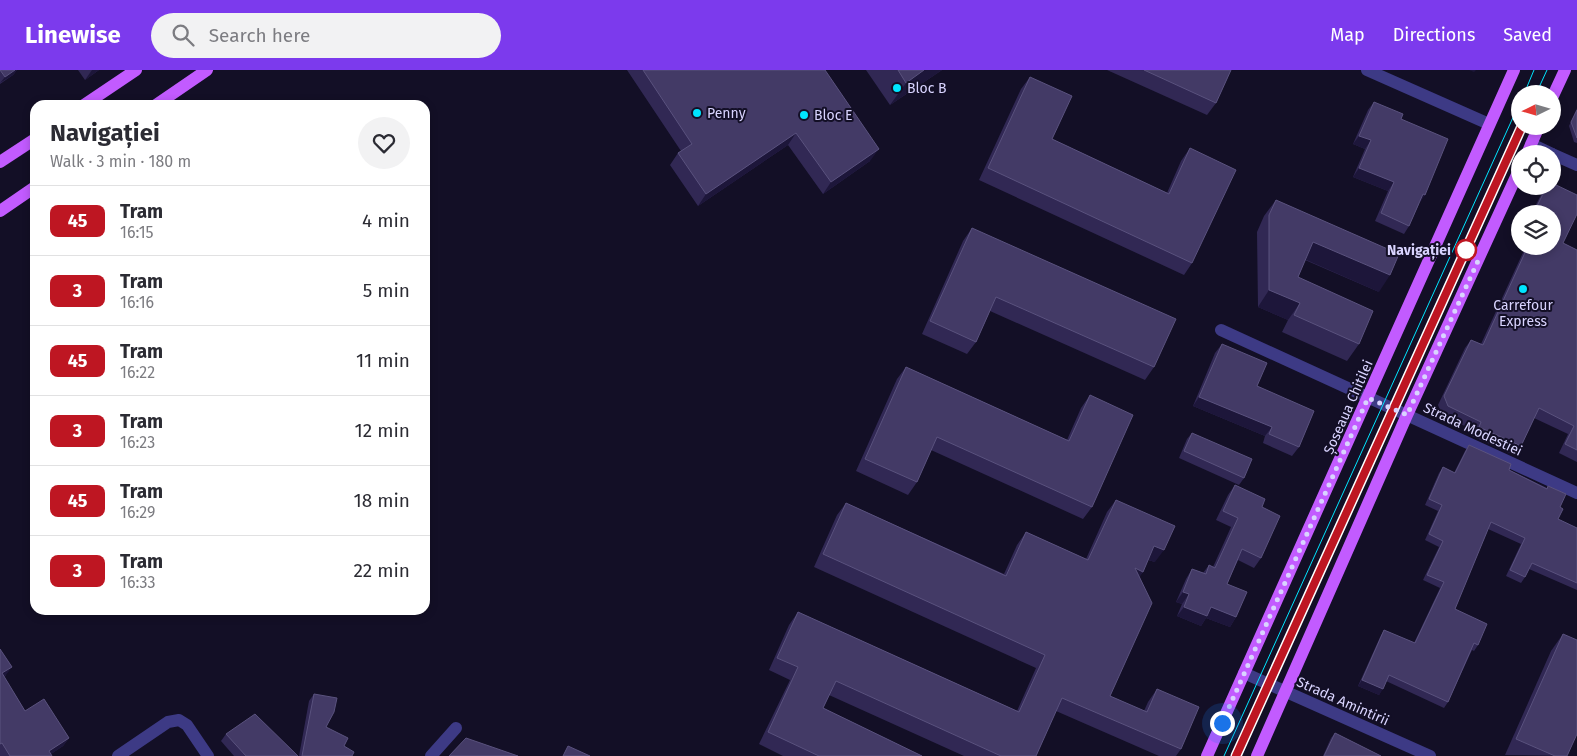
<!DOCTYPE html>
<html lang="en">
<head>
<meta charset="utf-8">
<style>
  body { margin:0; font-family:"Fira Sans",sans-serif; background:#f2f2f3; color:#2b2b33; height:100vh; display:flex; flex-direction:column; font-size:19px; white-space:nowrap }
  * { box-sizing:border-box; margin:0 }
  p { font-size:16px; color:#7c7c81 }
  .icon { flex:none; width:28px; height:28px; fill:none; stroke:currentColor; stroke-width:2; stroke-linecap:round; stroke-linejoin:round }
  .map { position:relative; flex:1; overflow:hidden }
  .details { position:absolute; left:30px; top:30px; width:400px; height:515px; display:flex; flex-direction:column; background:#fff; border-radius:15px; box-shadow:0 2px 8px #0003 }
  .details>* { flex:none }
  .badge { padding:0 10px; border-radius:8px; font-size:18px; line-height:32px }
  .needle { width:32px; rotate:265deg }
  .controls { position:absolute; left:1511px; top:15px; display:grid; gap:10px }
  .controls a { display:grid; place-items:center; width:50px; height:50px; border-radius:50%; background:#fff; box-shadow:0 2px 8px #0003; font-size:25px }
  .you { position:absolute; width:25px; height:25px; margin:-12px; border:4px solid #fff; border-radius:50%; background:#1a73e8; box-shadow:0 0 0 8px #1a73e833 }
  .map>.badge { position:absolute; translate:-50% -50%; box-shadow:0 0 0 2px #fff }
  .round { display:grid; place-items:center; flex:none; width:52px; height:52px; border-radius:26px; background:#f2f2f3 }
  .summary { display:flex; align-items:center; justify-content:space-between; height:85px; padding:0 20px }
  h1 { font-size:24px; font-weight:700; line-height:38px }
  ul { padding:0; list-style:none }
  li { display:flex; align-items:center; gap:15px; height:70px; padding:0 20px; border-top:1px solid #e1e1e2 }
  li div { flex:1 }
  li b { display:block; font-size:19px }
  li em { font-style:normal }
  li .badge { min-width:55px; font-weight:700; text-align:center }
  header { display:flex; align-items:center; gap:30px; box-sizing:border-box; height:70px; padding:0 25px; background:#7c3aed; color:#fff }
  header strong { font-size:24px }
  nav { display:flex; gap:28px; margin-inline-start:auto; font-size:18px }
  .search { width:350px; height:45px; background:#f2f2f3; display:flex; align-items:center; gap:12px; box-sizing:border-box; padding:0 18px; border-radius:28px; color:#7c7c81; font-size:19px }
  .map>svg:first-child { display:block }
  .lines { fill:none; stroke-linecap:round; stroke-linejoin:round }
  .minor { stroke:#3d3a85; stroke-width:12 }
  .primary { stroke:#c25bff; stroke-width:12 }
  .tram { stroke:#00e5ff; stroke-width:1 }
  .wall { fill:#312854 }
  .shaded-wall { fill:#1d163a }
  .building { fill:#433a66; stroke:#5a527e }
  .line-casing { stroke:#fff; stroke-width:11 }
  .line { stroke:#be1622; stroke-width:8 }
  .walk { stroke:#d9d4ff; stroke-width:5; stroke-dasharray:0 9 }
  .poi-dot { fill:#00e5ff; stroke:#130f26; stroke-width:2 }
  .stop-dot { fill:#fff; stroke:#be1622; stroke-width:2.5 }
  .labels { text-anchor:middle; stroke-width:4; stroke-linejoin:round; paint-order:stroke }
  .poi-label { font-size:14px; fill:#d9d4ff; stroke:#130f26; text-anchor:start }
  .stop-label { font-size:14px; font-weight:bold; fill:#d9d4ff; stroke:#130f26; text-anchor:end }
  .street-label { font-size:14px; fill:#d9d4ff; stroke:#130f26 }
</style>
</head>
<body>
<header>
<strong>Linewise</strong>
<div class="search"><svg class="icon" aria-label="search" viewBox="0 0 24 24"><circle cx="10" cy="10" r="6"/><path d="M15 15l6 6"/></svg>Search here</div>
<nav><a>Map</a><a>Directions</a><a>Saved</a></nav>
</header>
<div class="map">
<svg width="1577" height="686" viewBox="0 0 1577 686">
  <rect width="100%" height="100%" fill="#130f26"/>
  <g class="lines">
    <g class="minor">
      <path d="M1367 0 1489 54"/>
      <path d="M1531 74 1552 84"/>
      <path d="M1552 84 1577 95"/>
      <path d="M1221 260 1577 423"/>
      <path d="M1244 603 1430 686"/>
      <path d="M118 686 168 652 179 650 187 655 208 686"/>
      <path d="M431 686 456 658"/>
    </g>
    <g class="primary">
      <path d="M1552 28 1565 0"/>
      <path d="M84 35 136 0"/>
      <path d="M156 35 207 0"/>
      <path d="M1527 84 1539 56"/>
      <path d="M0 92 35 69"/>
      <path d="M0 141 35 117"/>
      <path d="M1207 686 1514 0"/>
      <path d="M1257 686 1407 345 1520 98"/>
    </g>
    <g class="tram">
      <path d="M1524 24 1534 0"/>
      <path d="M1536 24 1547 0"/>
      <path d="M1224 686 1520 32"/>
      <path d="M1236 686 1522 56"/>
    </g>
  </g>
  <g class="wall">
    <path d="M0 0H17L13 5 0 14Z"/>
    <path d="M78 0H99L85 10Z"/>
    <path d="M627 0H825L870 91 823 124 788 75 698 136 670 95 678 83 681 81Z"/>
    <path d="M866 0H942L890 35Z"/>
    <path d="M1107 0H1231L1216 33 1207 45Z"/>
    <path d="M1030 7 1052 69 1167 123 1181 91 1190 78 1192 193 1184 205 979 110 1021 19Z"/>
    <path d="M1374 32 1401 49 1419 134 1409 156 1404 164 1375 151 1388 121 1353 107 1365 79 1353 74 1368 40Z"/>
    <path d="M1577 38V73L1574 72 1569 56Z"/>
    <path d="M1546 116H1552L1563 173 1577 180V392L1559 383 1568 364 1534 348 1521 376 1514 385 1472 366 1475 361 1442 345 1438 335 1465 278 1471 270 1481 274 1526 176H1552V144H1531L1543 121Z"/>
    <path d="M1276 130 1379 222 1305 190 1298 207 1359 274 1347 291 1282 262 1288 250 1258 237 1257 162 1264 146Z"/>
    <path d="M972 158 1154 297 1145 310 990 241 976 272 967 284 922 264 963 171Z"/>
    <path d="M1222 274 1257 316 1299 377 1292 386 1263 373 1265 366 1193 336 1215 283Z"/>
    <path d="M906 297 1067 370 1081 338 1090 325 1092 437 1083 449 931 380 917 412 908 425 856 401 897 309Z"/>
    <path d="M1192 363 1244 408 1239 415 1179 388 1187 369Z"/>
    <path d="M1469 375 1509 400 1547 418 1548 416 1560 437 1558 449 1577 458V520L1529 499 1525 507 1521 513 1506 506 1521 474 1488 459 1455 539 1478 575 1474 581 1472 580 1448 632 1444 638 1386 611 1379 625 1358 616 1381 565 1384 560 1414 573 1440 518 1423 510 1439 477 1425 470 1438 441 1425 435 1439 403 1443 397 1454 403 1465 381Z"/>
    <path d="M1235 415 1262 437 1261 488 1254 498 1238 490 1227 514 1236 547 1230 557 1206 548 1201 556 1177 546 1182 534 1176 532 1186 509 1192 499 1203 503 1209 495 1213 497 1231 457 1216 450 1228 425Z"/>
    <path d="M1116 430 1155 492 1148 490 1143 502 1139 507 1110 626 1144 641 1148 632 1157 619 1181 679 1176 686H1159L1056 641 1036 686H964L829 625 823 638 922 686H783L759 674 790 610 769 600 789 555 798 542 1017 641 1036 598 814 497 837 445 846 433 1004 504 1017 475 1026 462 1086 489 1107 442Z"/>
    <path d="M1563 564 1567 686 1505 685 1551 581Z"/>
    <path d="M0 579 6 605 4 607 25 641 69 668 63 676 51 684 52 686H0Z"/>
    <path d="M314 624 326 657 344 676 352 686H299L309 631Z"/>
    <path d="M1335 663 1381 686H1323L1331 668Z"/>
    <path d="M226 664 298 686H234L221 671Z"/>
  </g>
  <g class="shaded-wall">
    <path d="M15 0H17L13 5 0 13 5 7Z"/>
    <path d="M92 0H99L85 10Z"/>
    <path d="M924 0H942L890 35 906 13Z"/>
    <path d="M1469 0H1476L1474 2Z"/>
    <path d="M796 63 788 75 698 136 706 124Z"/>
    <path d="M1359 66 1371 70 1365 79 1353 74Z"/>
    <path d="M879 79 870 91 823 124 831 112Z"/>
    <path d="M1359 98 1394 112 1388 121 1353 107Z"/>
    <path d="M1423 124 1425 125 1419 134Z"/>
    <path d="M1313 172 1390 205 1379 222 1302 188Z"/>
    <path d="M1269 220 1300 233 1288 250 1258 237Z"/>
    <path d="M1199 327 1272 357 1265 366 1193 336Z"/>
    <path d="M1154 476 1164 480 1155 492 1145 489Z"/>
    <path d="M1135 498 1143 502 1134 514Z"/>
    <path d="M1183 522 1189 524 1182 534 1176 532Z"/>
    <path d="M1184 537H1211L1236 547 1230 557 1206 548 1201 556 1177 546Z"/>
    <path d="M12 597 6 605 0 609 2 603Z"/>
    <path d="M1362 610 1383 619 1379 625 1358 616Z"/>
    <path d="M69 668 63 676 48 686 49 681Z"/>
  </g>
  <g class="building">
    <path d="M0 0H15L5 7Z"/>
    <path d="M643 0H825L879 79 831 112 796 63 706 124 678 83 692 74Z"/>
    <path d="M898 0H924L906 13Z"/>
    <path d="M1144 0H1231L1216 33Z"/>
    <path d="M1030 7 1072 26 1052 69 1169 124 1190 78 1236 100 1192 193 988 98Z"/>
    <path d="M1374 32 1403 44 1401 49 1448 69 1425 125 1423 124 1409 156 1381 143 1394 112 1359 98 1371 70 1359 66Z"/>
    <path d="M1577 40V68L1571 52Z"/>
    <path d="M1552 113 1577 125V144L1563 173 1577 180V380L1565 374 1574 356 1539 338 1521 376 1479 357 1481 352 1448 336 1444 326 1471 270 1483 275 1528 176H1552V144H1533L1547 116H1552Z"/>
    <path d="M1276 130 1399 184 1390 205 1313 172 1298 207 1373 241 1359 274 1294 245 1300 233 1269 220V145Z"/>
    <path d="M972 158 1176 249 1154 297 996 227 976 272 930 251Z"/>
    <path d="M1222 274 1267 293 1257 316 1314 341 1299 377 1269 364 1272 357 1199 327Z"/>
    <path d="M906 297 1069 371 1090 325 1133 345 1092 437 937 367 917 412 865 389Z"/>
    <path d="M1192 363 1252 389 1244 408 1184 381Z"/>
    <path d="M1469 375 1511 394 1509 400 1547 419 1548 416 1566 424 1560 437 1563 439 1558 449 1577 458V513L1532 493 1525 507 1510 500 1525 468 1491 452 1455 539 1487 554 1478 575 1474 573 1448 632 1389 605 1383 619 1362 610 1384 560 1415 573 1444 512 1427 505 1443 471 1429 464 1442 435 1429 429 1443 397 1455 403Z"/>
    <path d="M1235 415 1265 429 1262 437 1280 446 1261 488 1242 479 1227 514 1247 522 1236 547 1211 537 1207 546 1184 537 1189 524 1183 522 1192 499 1206 504 1209 495 1215 498 1238 448 1223 441Z"/>
    <path d="M1116 430 1175 456 1164 480 1154 476 1143 502 1135 498 1152 533 1110 626 1147 642 1157 619 1199 637 1181 679 1062 628 1036 686H1001L836 611 823 638 922 686H819L768 662 798 597 777 588 798 542 1019 642 1045 585 823 484 846 433 1006 506 1026 462 1088 490Z"/>
    <path d="M1563 564 1577 570V664L1567 686H1555L1516 669Z"/>
    <path d="M0 579 12 597 2 603 25 641 44 629 69 668 49 681 52 686H10L2 673 0 674Z"/>
    <path d="M314 624 337 628 334 642 326 657 348 668 344 676 354 682 352 686H302Z"/>
    <path d="M255 644 298 686H246L226 664Z"/>
    <path d="M1335 663 1381 686H1324Z"/>
    <path d="M466 668 518 686H449Z"/>
    <path d="M568 676 590 686H563Z"/>
  </g>
  <g class="lines">
    <g class="line-casing">
      <path id="line" d="M1236 686 1522 56"/>
    </g>
    <use href="#line" class="line"/>
    <path class="walk" d="M1222 653 1368 328 1407 345 1478 191 1466 180"/>
  </g>
  <g class="poi-dot">
    <circle cx="897" cy="18" r="5"/>
    <circle cx="697" cy="43" r="5"/>
    <circle cx="804" cy="45" r="5"/>
    <circle cx="1523" cy="219" r="5"/>
  </g>
  <circle class="stop-dot" cx="1466" cy="180" r="10"/>
  <g class="labels">
    <g class="poi-label">
      <text x="907" y="23">Bloc B</text>
      <text x="707" y="48">Penny</text>
      <text x="814" y="50">Bloc E</text>
      <text x="1523" y="240" text-anchor="middle">Carrefour<tspan x="1523" dy="16">Express</tspan></text>
    </g>
    <g class="stop-label">
      <text x="1451" y="185">Navigației</text>
    </g>
    <g class="street-label">
      <text transform="translate(1348 337) rotate(-66)" y="5">Șoseaua Chitilei</text>
      <text transform="translate(1473 359) rotate(25)" y="5">Strada Modestiei</text>
      <text transform="translate(1343 631) rotate(24)" y="5">Strada Amintirii</text>
    </g>
  </g>
</svg>
<div class="controls">
<a><svg class="needle" viewBox="-14 -14 28 28"><path d="M0-13l5 13h-10z" fill="#e53935"/><path d="M0 13l5-13h-10z" fill="#7c7c81"/></svg></a>
<a><svg class="icon" aria-label="locate" viewBox="0 0 24 24"><circle cx="12" cy="12" r="6"/><path d="M12 2v4M12 18v4M2 12h4M18 12h4"/></svg></a>
<a><svg class="icon" aria-label="layers" viewBox="0 0 24 24"><path d="M12 4l9 5-9 5-9-5zM3 14l9 5 9-5"/></svg></a>
</div>
<div class="you" style="left:1222px;top:653px"></div>
<section class="details">
<div class="summary"><div><h1>Navigației</h1><p>Walk · 3 min · 180 m</p></div><a class="round"><svg class="icon" aria-label="heart" viewBox="0 0 24 24"><path d="M12 20l-8-8c-3-5 5-10 8-4 3-6 11-1 8 4z"/></svg></a></div>
<ul>
<li><span class="badge" style="background:#be1622;color:#fff">45</span><div><b>Tram</b><p>16:15</p></div><em>4 min</em></li>
<li><span class="badge" style="background:#be1622;color:#fff">3</span><div><b>Tram</b><p>16:16</p></div><em>5 min</em></li>
<li><span class="badge" style="background:#be1622;color:#fff">45</span><div><b>Tram</b><p>16:22</p></div><em>11 min</em></li>
<li><span class="badge" style="background:#be1622;color:#fff">3</span><div><b>Tram</b><p>16:23</p></div><em>12 min</em></li>
<li><span class="badge" style="background:#be1622;color:#fff">45</span><div><b>Tram</b><p>16:29</p></div><em>18 min</em></li>
<li><span class="badge" style="background:#be1622;color:#fff">3</span><div><b>Tram</b><p>16:33</p></div><em>22 min</em></li>
</ul>
</section>
</div>
</body>
</html>
